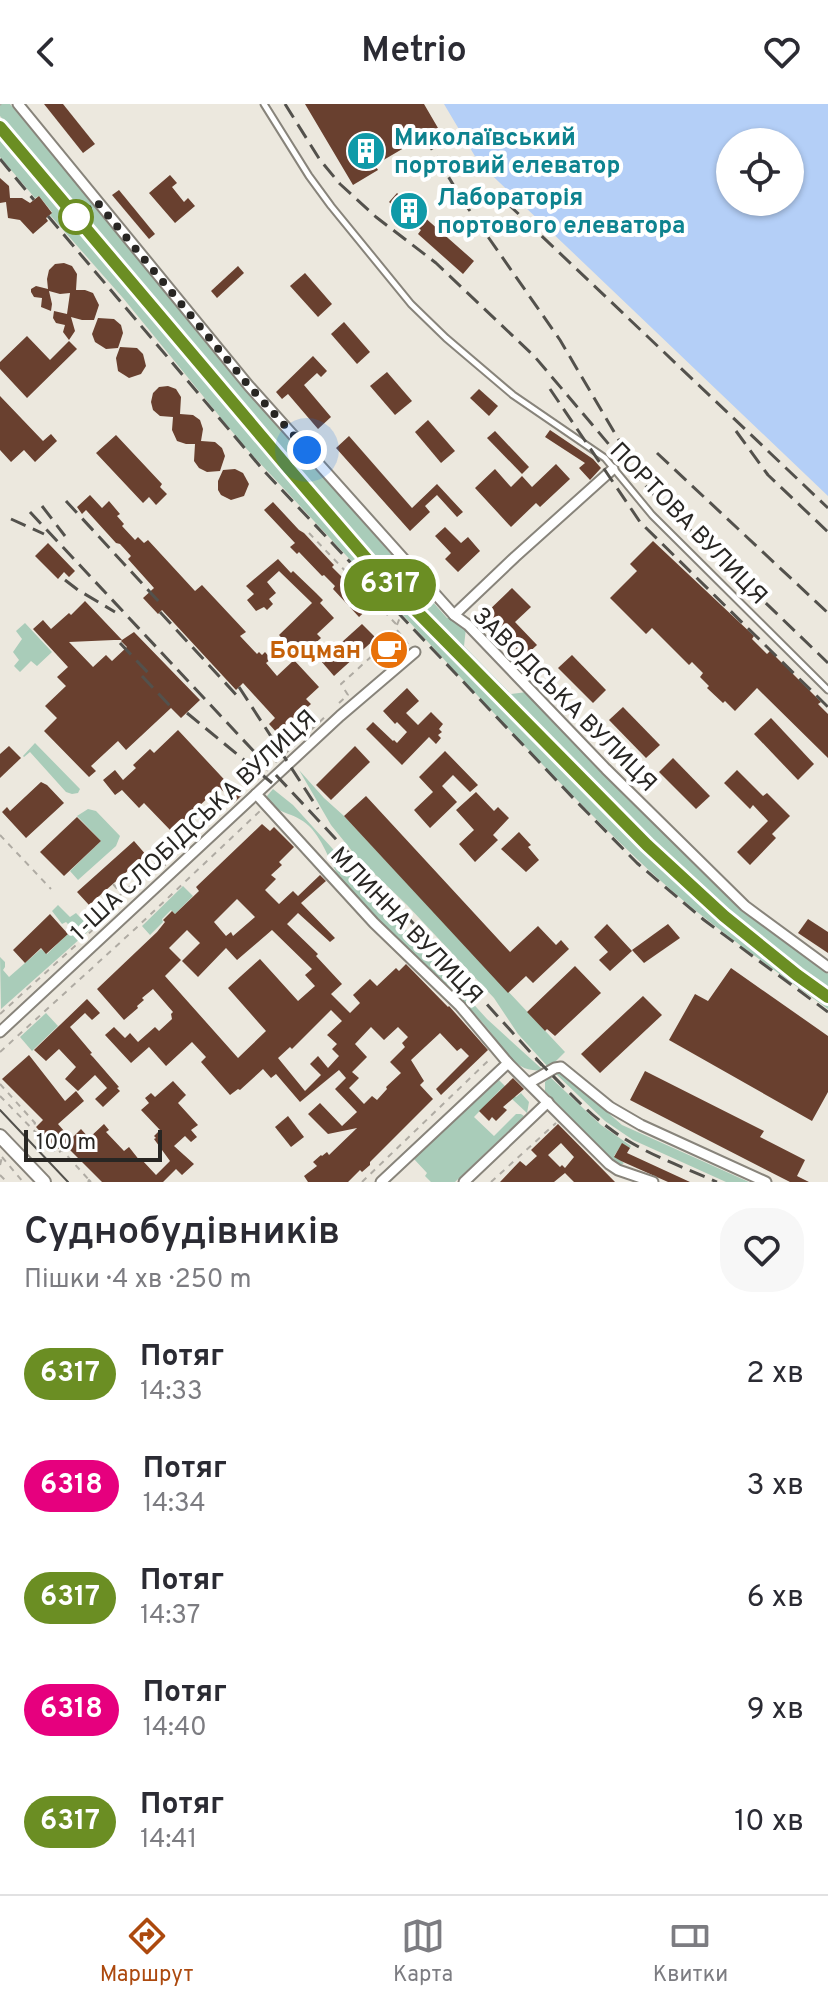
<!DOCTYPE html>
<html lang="uk">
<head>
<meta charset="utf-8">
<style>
  body { margin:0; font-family:Overpass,sans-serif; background:#f7f7f7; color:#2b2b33; height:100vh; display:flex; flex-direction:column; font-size:30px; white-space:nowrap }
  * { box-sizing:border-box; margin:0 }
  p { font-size:26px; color:#7c7c81 }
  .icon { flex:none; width:44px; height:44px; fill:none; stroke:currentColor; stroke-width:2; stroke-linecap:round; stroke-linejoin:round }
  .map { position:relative; height:1078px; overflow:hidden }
  .details { display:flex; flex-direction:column; background:#fff; flex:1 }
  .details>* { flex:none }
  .badge { padding:0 16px; border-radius:26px; font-size:28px; line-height:52px }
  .buttons { position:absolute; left:716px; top:24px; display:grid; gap:16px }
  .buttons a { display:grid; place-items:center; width:88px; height:88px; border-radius:50%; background:#fff; box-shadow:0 2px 6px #0004; font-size:40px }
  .scale { position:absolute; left:24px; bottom:20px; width:138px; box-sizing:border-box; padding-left:8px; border:4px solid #282623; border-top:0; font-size:22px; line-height:28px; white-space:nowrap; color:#282623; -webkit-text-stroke:6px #fff; paint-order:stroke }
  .you { position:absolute; width:40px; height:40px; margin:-20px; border:6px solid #fff; border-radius:50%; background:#1a73e8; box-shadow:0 0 0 12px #1a73e833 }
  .map>.badge { position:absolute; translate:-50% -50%; box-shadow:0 0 0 4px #fff }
  .round { display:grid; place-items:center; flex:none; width:84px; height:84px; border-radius:32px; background:#f7f7f7 }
  .headline { display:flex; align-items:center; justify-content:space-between; height:136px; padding:0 24px }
  h1 { font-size:38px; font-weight:600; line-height:60px }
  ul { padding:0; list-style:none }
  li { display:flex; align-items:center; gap:24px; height:112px; padding:0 24px }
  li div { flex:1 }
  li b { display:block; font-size:30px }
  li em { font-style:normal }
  li .badge { min-width:88px; font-weight:700; text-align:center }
  header { display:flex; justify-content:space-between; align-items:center; height:104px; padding:0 24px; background:#fff; font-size:36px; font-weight:600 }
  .menu { display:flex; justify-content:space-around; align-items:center; height:112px; border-top:2px solid #e1e1e2; background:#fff; font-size:22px; color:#7c7c81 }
  .menu a { display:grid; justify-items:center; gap:4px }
  .menu .on { color:#ac490e }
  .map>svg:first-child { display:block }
  .green { fill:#a9ccb9 }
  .water { fill:#b4cff7; fill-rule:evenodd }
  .building { fill:#69402f; fill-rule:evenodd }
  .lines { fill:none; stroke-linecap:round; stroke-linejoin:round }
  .lane-casing { stroke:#88847b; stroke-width:9 }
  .street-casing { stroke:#88847b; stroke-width:13 }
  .secondary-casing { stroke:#88847b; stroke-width:16 }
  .path { stroke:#afaba3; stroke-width:2; stroke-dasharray:6 6; stroke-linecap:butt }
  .lane { stroke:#fff; stroke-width:5 }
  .street { stroke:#fff; stroke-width:9 }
  .secondary { stroke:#fff; stroke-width:12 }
  .tram { stroke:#53514c; stroke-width:2 }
  .rail { stroke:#53514c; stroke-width:3; stroke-dasharray:16 8; stroke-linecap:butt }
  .line-casing { stroke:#fff; stroke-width:18 }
  .line { stroke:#6b8e23; stroke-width:12 }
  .walk { stroke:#282623; stroke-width:8; stroke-dasharray:0 14.4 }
  .stop-dot { fill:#fff; stroke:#6b8e23; stroke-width:4 }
  .labels { text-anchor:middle; stroke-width:8; stroke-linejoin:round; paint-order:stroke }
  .culture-label { font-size:24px; font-weight:bold; fill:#0d838f; stroke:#fff; text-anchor:start }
  .street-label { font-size:24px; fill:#282623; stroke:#fff }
  .food-label { font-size:24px; font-weight:bold; fill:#c56008; stroke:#fff; text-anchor:end }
</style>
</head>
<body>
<header><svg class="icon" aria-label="back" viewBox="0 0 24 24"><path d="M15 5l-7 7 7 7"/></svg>Metrio<svg class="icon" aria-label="heart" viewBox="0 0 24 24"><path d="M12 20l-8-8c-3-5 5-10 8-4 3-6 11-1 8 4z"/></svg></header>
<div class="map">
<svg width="828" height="1078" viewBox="0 0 828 1078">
  <rect width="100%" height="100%" fill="#ece8de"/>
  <g class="green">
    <path d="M0 0H10L246 285 447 514H455L466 524 464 542 511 590 527 588 740 806 828 870V889L799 869 725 809 648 740 442 531 360 444 167 216 170 213 0 12Z"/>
    <path d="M0 27 121 173 376 470 645 744 723 813 796 873 828 896V905C763 858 695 811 637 755 555 677 479 593 402 510V506L400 509 243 341 123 194 50 111 52 108 39 92 35 94 0 53Z"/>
    <path d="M25 519 52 548 37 562 31 557 20 568 14 562 19 556 13 548 22 535 16 527Z"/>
    <path d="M35 639 80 685 78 689 72 690 66 688 30 648 24 653 23 652Z"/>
    <path d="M299 666 324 694 344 712 565 948 549 964 518 930 494 894 407 801 356 752 331 721Z"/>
    <path d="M273 685 293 701 487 915 543 966C514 970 504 944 488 925 445 873 390 833 346 782 332 767 326 741 312 725 297 708 279 711 266 697L267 692Z"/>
    <path d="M88 705 96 707 120 732 116 742 78 776 70 767 101 737 77 712Z"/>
    <path d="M183 782 193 792 175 810 171 806 162 815 163 818 150 831 142 822Z"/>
    <path d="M58 801 70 813 76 809 91 825 1 905 0 853 5 858V863L3 866 9 873 41 845 47 850 73 825 66 818 62 820 52 807Z"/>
    <path d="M46 909 58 922 32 947 20 933Z"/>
    <path d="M558 968 562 969 622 1021 749 1078H726L633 1036 605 1017 555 969Z"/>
    <path d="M550 973 601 1021 631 1042 630 1044 622 1040 614 1052 624 1059 621 1061 606 1050 545 987V978Z"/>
    <path d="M499 976 516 993 521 989 529 998 527 1009 512 995 510 996 500 986 474 1013 494 1032 516 1010H521L524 1012 455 1078H431L425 1072 427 1069 414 1055Z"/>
  </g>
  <path class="water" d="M444 0H828V392L479 59ZM730 38H790V98H730Z"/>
  <g class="building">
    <path d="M44 0H63L95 40 83 49Z"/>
    <path d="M305 0H424L438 24 375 61 378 66 353 81Z"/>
    <path d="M170 71 177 79 172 83 184 98 188 94 195 102 175 119 149 89Z"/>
    <path d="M0 74 9 82 10 94H22L30 99 39 92 52 109 46 114 48 117 33 130 20 116 8 114 6 98 0 99Z"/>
    <path d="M119 86 155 130 149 135 112 91Z"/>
    <path d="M397 89 474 157 463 170 418 130 421 126 389 98Z"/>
    <path d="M64 159 72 162 77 170 76 186H85L93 189 99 201 94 216H82L71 213 75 227 69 236 63 228 65 221 56 219 53 214 54 207 67 210 70 189 60 190 49 187 52 200 51 207 41 203 42 194 34 193 31 188V185L36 182 48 185 47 175 49 166 55 160Z"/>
    <path d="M238 162 244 169 217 194 211 187Z"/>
    <path d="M305 169 332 200 318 213 290 182Z"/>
    <path d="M98 214 114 215 121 221 123 229 118 244 106 245 95 238 92 230Z"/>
    <path d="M344 218 370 248 357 260 331 230Z"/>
    <path d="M27 232 50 256 69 237 77 245 27 294 0 265V258Z"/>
    <path d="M120 243 137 244 143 250 146 262 141 270 129 274 118 267 116 254Z"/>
    <path d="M313 252 327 267 321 273 317 269 304 281 331 313 318 325 288 290 282 295 276 288Z"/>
    <path d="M387 268 412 297 395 311 370 282Z"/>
    <path d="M168 282 176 285 181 293 180 310 193 311 200 316 203 325 201 337 215 338 222 344 225 352 220 367 207 368 199 364 194 357 195 340H186L177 337 172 326 173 313 160 312 153 306 151 298 153 289 159 283Z"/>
    <path d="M479 285 498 302 489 312 470 294Z"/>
    <path d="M0 292 43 337 51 330 57 337 35 358 24 346 11 358 0 346Z"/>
    <path d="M428 316 455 347 441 359 415 328Z"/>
    <path d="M550 326 593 355 601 364 590 376 579 364 585 359 545 333Z"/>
    <path d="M495 327 529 363 522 370 487 334Z"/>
    <path d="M116 331 162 380 160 383 167 390 156 401 149 393 143 399 96 349Z"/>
    <path d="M349 332 412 404 437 380 463 408 457 413 437 391 425 402 430 408 410 427 336 344Z"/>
    <path d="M556 360 570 375 540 403 536 399 511 423 475 384 495 365 511 383 522 372 532 383Z"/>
    <path d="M235 365 243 369 249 380 244 392 231 396 221 391 218 386V377L223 366Z"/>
    <path d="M90 391 102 404 109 397 120 410 117 412 124 420 122 422 135 436 138 433 144 439 148 436 195 487 202 481 246 528 240 532 257 550 259 548 262 551 265 548 271 555 266 559 277 572 294 556 319 583 306 595 311 600 278 630 269 620 275 614 243 579 236 586 162 506 158 510 143 494 154 484 128 455 131 452 120 440 116 439 86 406 82 410 77 403Z"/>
    <path d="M273 398 299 426 304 429 334 461 332 463 344 475 345 473 372 501 359 513 333 485 335 482 324 471 322 472 299 448 297 450 290 443 295 439 264 406Z"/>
    <path d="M445 423 461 439 468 433 480 447 458 468 445 455 451 449 435 432Z"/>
    <path d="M653 437 754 532 752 535 767 550 770 547 821 598 818 600 828 610V654L757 584 735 607 725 597 723 599 707 584 709 582 700 573 703 569 692 558 689 561 652 524 646 530 610 494 637 467 630 460Z"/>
    <path d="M48 439 75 467 69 473 64 468 58 475 35 452Z"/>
    <path d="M278 455 291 469 293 467 316 489 323 496 320 499 334 514 317 530 321 534 310 544 307 540 296 550 279 531 312 499 279 467 267 478 276 489 269 495 273 500 267 506 264 503 256 507 247 496 254 490 246 482Z"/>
    <path d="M512 484 531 503 515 518 537 541 524 553 484 511Z"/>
    <path d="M85 497 122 536 134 528 200 596 181 614 171 604 126 646 118 637 91 662 96 667 89 673 44 627 57 614 45 602 66 582 57 573 68 563 33 525 43 516 51 525 69 509 71 511ZM114 536H122L121 537 127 543 112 557 106 551 93 563 69 538Z"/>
    <path d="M362 520 376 534 334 572 321 557Z"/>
    <path d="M572 551 606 586 593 599 558 564Z"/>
    <path d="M407 584 419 597 406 609 418 621 431 608 443 620 439 625 442 628 438 631 441 634 436 640 429 633 402 661 366 625 373 618 393 637 394 636 397 639 407 628 397 618 395 620 383 607Z"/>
    <path d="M623 603 660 641 646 654 609 616Z"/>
    <path d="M771 614 814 660 798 676 754 630Z"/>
    <path d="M178 626 234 686 236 684 242 691 234 699 219 683 172 728 144 699 139 704 122 686 115 691 103 676 115 666 123 676 136 664 133 661 150 645 154 649Z"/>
    <path d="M9 642 21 654 0 674V650Z"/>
    <path d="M355 642 370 658 331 696 316 681Z"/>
    <path d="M445 647 478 681 470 688 453 671 442 682 457 698 430 724 414 706 433 688 419 673Z"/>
    <path d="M673 654 710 692 696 705 659 668Z"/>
    <path d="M737 666 763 692 767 689 790 712 772 730 776 734 750 761 737 748 768 717 753 701 750 705 724 679Z"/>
    <path d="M41 678 47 681 64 699 26 734 2 708 7 703 10 707Z"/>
    <path d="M476 688 494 707 498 703 509 714 493 731 498 736 475 758 459 740 474 726 456 706Z"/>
    <path d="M366 692 510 848 538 822 556 841 561 836 569 845 533 879 526 872 508 889 344 712Z"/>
    <path d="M77 713 101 737 64 772 40 748Z"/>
    <path d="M262 720 270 727 274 723 294 743 279 758 282 761 271 771 276 775 265 786 279 800 293 787 298 792 320 771 326 777 301 799 335 834 330 838 298 809 287 820 318 850 316 852 342 880 331 890 350 909 360 899 353 891 370 875 377 882 396 864 399 867 406 860 448 903 449 902 488 946 441 991 436 985 469 952 461 944 457 947 440 929 411 956 424 977 420 981 433 995 370 1058V1061L362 1068 360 1066 348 1078H308L304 1072 317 1062 313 1058 321 1051 322 1052 327 1048 329 1051 357 1024 328 1030 308 1010 320 999 342 1022 357 1008 335 985 346 974 339 966 300 998 276 970 271 974 263 965 240 986 238 985 230 991 201 958 206 953 192 938 166 962 149 943 131 959 105 931 114 923 125 934 130 929 138 938 155 923 159 927 172 915 171 910 173 908 153 885 142 894 144 896 137 902 138 904 124 916 97 885 157 828 165 818 163 816 172 807 175 810 199 787 196 783ZM237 795 255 813 233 832 231 828 226 832 214 818ZM187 826 200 839 182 857 198 873 226 844 237 856 272 826 312 865 305 871 315 882 298 897 260 855 241 872 228 884 266 927 238 954 165 872 181 856 169 844ZM331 906 342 917 327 931 337 940 332 945 339 952 328 964 318 952 310 960 321 971 305 987 278 954 290 943 292 945ZM371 923 384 936 398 923 408 933 402 939 405 943 390 958 401 969 386 983 387 985 377 996 372 992 364 1000 349 984 359 974 352 968 367 953 355 940Z"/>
    <path d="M519 728 531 741 528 743 539 756 526 768 501 745Z"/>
    <path d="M134 737 147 752 142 758 140 756 89 801 77 788Z"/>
    <path d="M50 810 68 830 46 850 41 844 25 859 13 846Z"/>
    <path d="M808 815 828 828V849L798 829Z"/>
    <path d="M607 820 632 847 610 867 599 856 608 848 594 833Z"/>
    <path d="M668 820 680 834 644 859 632 846Z"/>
    <path d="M575 862 601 889 555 932 547 925 545 927 527 908Z"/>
    <path d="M731 864 828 932V988L812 1017 669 936 695 890 708 897Z"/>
    <path d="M643 892 662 911 600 969 581 950Z"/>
    <path d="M87 895 100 909 92 916 85 909 70 923 92 949 90 950 93 953 119 983 117 984 120 987 103 1003 95 995 107 984 95 971 78 987 65 975 76 963 59 945 46 957 34 946Z"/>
    <path d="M29 951 65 997 76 987 84 997 58 1020 71 1035 81 1025 89 1034 104 1020 109 1026 106 1028 124 1047 129 1043 140 1057 142 1056 156 1071 170 1057 154 1035 156 1034 154 1032 160 1026 141 1006 149 999 145 994 151 989 155 993 173 977 186 991 178 999 198 1021 191 1026 197 1033 191 1038 185 1032 174 1042 194 1060 182 1071 176 1065 163 1078H102L64 1040 58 1045 56 1042 54 1043 36 1023 43 1016 2 975Z"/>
    <path d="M645 967 764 1027 760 1033 805 1056 797 1072 809 1078H790L630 996Z"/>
    <path d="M513 974 524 985 503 1003 507 1006 496 1017 492 1013 489 1017 479 1007Z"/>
    <path d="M288 1012 304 1033 291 1043 275 1023Z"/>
    <path d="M558 1020 615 1078H574L565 1069 554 1078H500L520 1057 526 1062 537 1052 531 1046ZM561 1039 574 1053 565 1064 562 1061 560 1063 548 1051Z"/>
    <path d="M622 1039 630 1044 627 1049 690 1078H668L621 1057 614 1053Z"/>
  </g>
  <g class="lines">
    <g class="lane-casing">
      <path id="lane" d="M264 0 309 72 331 102 411 200 446 234 513 291 605 354 652 411 828 586"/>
    </g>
    <g class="street-casing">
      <g id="street">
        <path d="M18 0 249 282 454 511 468 521 606 665 745 802 828 863"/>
        <path d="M454 511 515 453 613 365"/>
        <path d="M256 690 374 819 460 902 508 959 609 1060 618 1066 653 1078"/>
        <path d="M0 928 340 612 415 548"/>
        <path d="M529 979 555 964 561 963 610 1003 641 1021 766 1078"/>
        <path d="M381 1078 508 959"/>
        <path d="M464 1078 548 998"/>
      </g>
    </g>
    <g class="secondary-casing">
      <path id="secondary" d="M0 1032 44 1078"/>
    </g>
    <g class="path">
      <path d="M0 1 1 0"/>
      <path d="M309 429 396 520 397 526 408 540"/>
      <path d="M397 521 406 498 401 487 400 467"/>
      <path d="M339 599 348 591 341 580 372 552 382 562"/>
      <path d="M249 683 326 612"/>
      <path d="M0 731 51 785"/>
      <path d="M144 755 151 762"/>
      <path d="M113 780 121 789"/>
      <path d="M91 800 98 809"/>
      <path d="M0 910 97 822 99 810 157 758 166 761"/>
      <path d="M0 948 135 825 260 707"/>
      <path d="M0 980 35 1019 33 1023"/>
      <path d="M0 992 57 1050 62 1046 89 1076"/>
      <path d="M2 1053 23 1078"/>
      <path d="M0 1061 2 1053 1 1050"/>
      <path d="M0 1071 7 1078"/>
      <path d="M88 1078 89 1076 91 1078"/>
      <path d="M362 1078 491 954"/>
      <path d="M491 1078 556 1019"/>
    </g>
    <use href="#lane" class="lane"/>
    <use href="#street" class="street"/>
    <use href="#secondary" class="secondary"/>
    <path class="tram" d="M0 1006 68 1078"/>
    <g class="rail">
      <path d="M285 0 320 56 340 80 376 113 436 159 535 253 623 357 658 395 828 559"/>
      <path d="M0 23 378 468 647 741 724 812 797 871 828 892"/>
      <path d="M424 32 463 97 560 236 623 343"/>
      <path d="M0 55 34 96"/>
      <path d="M507 99 828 404"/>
      <path d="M48 112 264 367 576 697 637 759 704 816 828 908"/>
      <path d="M550 285 640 418 828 603"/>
      <path d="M736 327 768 371 828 428"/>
      <path d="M657 349 828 509"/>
      <path d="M66 397 162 501"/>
      <path d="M42 402 65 432"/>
      <path d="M30 408 362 763 542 961"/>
      <path d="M11 415 44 430"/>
      <path d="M65 476 78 486 115 508"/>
      <path d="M160 508 241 596"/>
      <path d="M120 539 152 573"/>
      <path d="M142 572 171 603"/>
      <path d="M239 583 318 705"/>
      <path d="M187 609 272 679"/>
      <path d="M536 955C560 978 582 1004 609 1024 640 1048 681 1062 717 1078"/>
    </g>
  </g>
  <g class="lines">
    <g class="line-casing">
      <path id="line" d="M0 23 290 366 378 468 647 741 724 812 797 871 828 893"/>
    </g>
    <use href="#line" class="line"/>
    <path class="walk" d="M76 113 97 98 249 282 307 346"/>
  </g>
  <defs>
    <g id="building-disc" transform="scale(2)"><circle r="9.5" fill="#0f9aa8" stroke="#fff"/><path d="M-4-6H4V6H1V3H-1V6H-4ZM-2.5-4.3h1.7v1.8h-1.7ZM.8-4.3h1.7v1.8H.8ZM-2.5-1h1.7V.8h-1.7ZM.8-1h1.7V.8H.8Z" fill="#fff"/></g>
    <g id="cafe-disc" transform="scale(2)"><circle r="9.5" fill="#e8710a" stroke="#fff"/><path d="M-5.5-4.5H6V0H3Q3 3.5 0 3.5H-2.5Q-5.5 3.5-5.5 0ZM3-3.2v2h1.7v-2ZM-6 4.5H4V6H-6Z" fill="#fff"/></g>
  </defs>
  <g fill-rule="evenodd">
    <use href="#building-disc" x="366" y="47"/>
    <use href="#building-disc" x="409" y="107"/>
    <use href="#cafe-disc" x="389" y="546"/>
  </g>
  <circle class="stop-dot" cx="76" cy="113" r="16"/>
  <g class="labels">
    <g class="culture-label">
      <text x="394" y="41">Миколаївський<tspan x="394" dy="28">портовий елеватор</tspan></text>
      <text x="437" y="101">Лабораторія<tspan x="437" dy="28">портового елеватора</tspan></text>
    </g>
    <g class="street-label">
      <text transform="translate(689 419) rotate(46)" y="8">ПОРТОВА ВУЛИЦЯ</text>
      <text transform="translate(565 595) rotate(45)" y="8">ЗАВОДСЬКА ВУЛИЦЯ</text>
      <text transform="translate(193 721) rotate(-43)" y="8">1-ША СЛОБІДСЬКА ВУЛИЦЯ</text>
      <text transform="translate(407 821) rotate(46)" y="8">МЛИННА ВУЛИЦЯ</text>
    </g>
    <g class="food-label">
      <text x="361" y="554">Боцман</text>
    </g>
  </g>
</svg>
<div class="buttons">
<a><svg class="icon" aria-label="locate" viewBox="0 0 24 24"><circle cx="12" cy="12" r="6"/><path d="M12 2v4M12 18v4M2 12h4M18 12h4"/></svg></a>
</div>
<div class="scale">100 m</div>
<div class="you" style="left:307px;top:346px"></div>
<b class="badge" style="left:390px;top:481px;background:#6b8e23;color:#fff">6317</b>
</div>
<section class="details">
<div class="headline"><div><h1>Суднобудівників</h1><p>Пішки · 4 хв · 250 m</p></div><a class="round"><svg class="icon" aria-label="heart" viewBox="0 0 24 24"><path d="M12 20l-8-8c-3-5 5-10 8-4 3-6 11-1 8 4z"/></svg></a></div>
<ul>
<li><span class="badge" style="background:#6b8e23;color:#fff">6317</span><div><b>Потяг</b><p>14:33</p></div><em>2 хв</em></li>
<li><span class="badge" style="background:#e6007e;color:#fff">6318</span><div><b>Потяг</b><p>14:34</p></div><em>3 хв</em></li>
<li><span class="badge" style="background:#6b8e23;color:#fff">6317</span><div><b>Потяг</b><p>14:37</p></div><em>6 хв</em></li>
<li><span class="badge" style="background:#e6007e;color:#fff">6318</span><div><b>Потяг</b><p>14:40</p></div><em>9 хв</em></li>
<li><span class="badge" style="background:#6b8e23;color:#fff">6317</span><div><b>Потяг</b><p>14:41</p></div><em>10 хв</em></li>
</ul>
</section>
<nav class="menu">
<a class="on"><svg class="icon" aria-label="directions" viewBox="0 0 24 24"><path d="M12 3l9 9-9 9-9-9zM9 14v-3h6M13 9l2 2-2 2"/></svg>Маршрут</a>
<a><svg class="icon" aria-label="map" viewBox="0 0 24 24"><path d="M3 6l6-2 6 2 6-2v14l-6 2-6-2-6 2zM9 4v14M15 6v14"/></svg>Карта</a>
<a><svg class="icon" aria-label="tickets" viewBox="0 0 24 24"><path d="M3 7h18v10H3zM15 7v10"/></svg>Квитки</a>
</nav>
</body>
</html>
